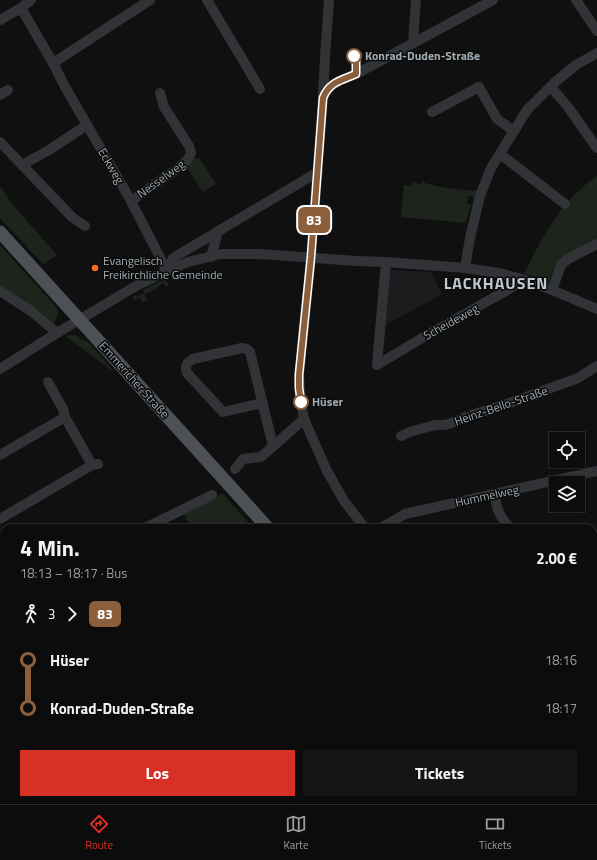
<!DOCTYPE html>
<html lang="de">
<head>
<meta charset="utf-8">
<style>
  body { margin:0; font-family:"Titillium Web",sans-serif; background:#151516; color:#f1f3f6; height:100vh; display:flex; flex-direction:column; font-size:15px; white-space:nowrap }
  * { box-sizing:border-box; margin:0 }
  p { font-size:13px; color:#9a9b9d }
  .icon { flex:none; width:22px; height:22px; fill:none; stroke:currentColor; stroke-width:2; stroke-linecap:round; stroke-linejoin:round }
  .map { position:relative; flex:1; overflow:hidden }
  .sheet { position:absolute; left:0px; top:524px; width:597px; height:280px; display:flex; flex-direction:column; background:#0c0c0d; border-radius:12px 12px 0 0; box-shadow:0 1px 3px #0004,0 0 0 1px #2c2c2e }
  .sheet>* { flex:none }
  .badge { padding:0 8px; border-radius:6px; font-size:14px; line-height:26px }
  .fabs { position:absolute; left:549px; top:432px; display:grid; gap:8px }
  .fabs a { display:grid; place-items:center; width:36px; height:36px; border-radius:0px; background:#0c0c0d; box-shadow:0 1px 3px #0004,0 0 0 1px #2c2c2e; font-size:20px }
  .map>.badge { position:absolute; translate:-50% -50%; box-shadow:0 0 0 2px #fff }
  .legs { display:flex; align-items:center; gap:6px; height:44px; padding:0 20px; font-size:13px }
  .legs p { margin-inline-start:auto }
  .head { display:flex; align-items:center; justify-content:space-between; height:68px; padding:0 20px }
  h1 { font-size:22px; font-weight:700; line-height:30px }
  .action { display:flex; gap:8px; margin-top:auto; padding:8px 20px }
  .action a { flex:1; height:46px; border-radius:0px; background:#d93025; color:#fff; font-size:16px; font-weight:700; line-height:46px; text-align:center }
  .action a+a { background:#151516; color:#f1f3f6 }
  ul { padding:0 20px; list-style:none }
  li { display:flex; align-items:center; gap:14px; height:48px; font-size:15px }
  li i { display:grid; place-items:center; width:6px; height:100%; margin:0 5px; background:currentColor }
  li i::after { content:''; width:10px; height:10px; margin:-5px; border:3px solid; border-radius:50%; background:#0c0c0d }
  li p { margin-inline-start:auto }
  li:first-child i { background:linear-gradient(#0000 50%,currentColor 0) }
  li:last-child i { background:linear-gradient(currentColor 50%,#0000 0) }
  .tab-bar { display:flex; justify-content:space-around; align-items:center; height:56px; border-top:1px solid #2c2c2e; background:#0c0c0d; font-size:11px; color:#9a9b9d }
  .tab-bar a { display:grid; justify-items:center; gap:2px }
  .tab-bar .active { color:#d93025 }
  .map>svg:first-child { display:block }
  .built { fill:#1c1c1e }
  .green { fill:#1d241c }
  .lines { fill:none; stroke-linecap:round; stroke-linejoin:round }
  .minor { stroke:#313336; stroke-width:10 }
  .major { stroke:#4d5155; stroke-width:13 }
  .line-1-casing { stroke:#fff; stroke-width:9 }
  .line-1 { stroke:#8b5e3c; stroke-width:6 }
  .stop-1-dot { fill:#fff; stroke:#8b5e3c; stroke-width:2 }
  .poi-dot { fill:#f56d24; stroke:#0b0b0c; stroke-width:1.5 }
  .labels { text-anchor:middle; stroke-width:3; stroke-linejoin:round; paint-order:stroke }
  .stop-label { font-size:12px; font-weight:bold; fill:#a0acb2; stroke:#0b0b0c; text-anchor:start }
  .street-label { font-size:12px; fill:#a0acb2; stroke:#0b0b0c }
  .poi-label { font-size:12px; fill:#a0acb2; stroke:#0b0b0c; text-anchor:start }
  .district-label { font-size:16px; font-weight:bold; letter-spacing:1px; fill:#c1c9ce; stroke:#0b0b0c }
</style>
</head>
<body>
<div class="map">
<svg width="597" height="804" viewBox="0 0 597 804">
  <rect width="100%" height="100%" fill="#101011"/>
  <path class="built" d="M392 270 431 272 442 294 384 326 389 272Z"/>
  <g class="green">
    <path d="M192 158 200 159 216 184 203 192 186 166Z"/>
    <path d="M597 176V239L557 262 555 266 548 284 536 280 538 278 522 273 525 272C544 234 561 201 597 176Z"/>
    <path d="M414 182 420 185 422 182C439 188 456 189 474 191L477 190 473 199 472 196H468L467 204H471L466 223 401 217 404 185 411 186Z"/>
    <path d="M0 186 13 205 50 247 57 255 43 264 0 218Z"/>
    <path d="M0 245 57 308 58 314 54 324 35 308 24 303 0 287Z"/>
    <path d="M165 279 168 283V285L166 287 163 283 159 285 160 286 144 295 147 300 143 302 140 297 135 300 132 297 135 295 137 297 145 293 143 290Z"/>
    <path d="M69 335H76L80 339 88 342 114 371 108 368 66 336Z"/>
    <path d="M223 494 253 528H191L183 512 213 497Z"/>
    <path d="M422 800H464L459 804H417Z"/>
  </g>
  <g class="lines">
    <g class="minor">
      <path d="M207 0 260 89"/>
      <path d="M576 0 597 31"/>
      <path d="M21 8 53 63 64 85 131 201 167 271"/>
      <path d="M0 20 21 8 31 0"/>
      <path d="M413 42 416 0"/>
      <path d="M53 63 150 0"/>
      <path d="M551 87 568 107 597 148"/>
      <path d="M0 95 8 90"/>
      <path d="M323 96 325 58 329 0"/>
      <path d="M432 112 479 87 497 119 514 131"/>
      <path d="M0 142 72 217 85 226"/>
      <path d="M500 154 565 204"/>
      <path d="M22 165 49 150 87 125"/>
      <path d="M131 201 181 166 188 159 191 153 189 146 164 107 160 93"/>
      <path d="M211 257 218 231"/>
      <path d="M465 268 470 238 480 196 491 168 514 131 527 110 555 82 576 65 597 53"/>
      <path d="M167 271 173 258 318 172"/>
      <path d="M552 290 561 265 568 259 597 244"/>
      <path d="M0 291 31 311 57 333"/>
      <path d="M377 365 422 338 525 280"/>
      <path d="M377 365 386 262"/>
      <path d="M0 369 57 333 136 286 167 271 188 262 221 254H260L357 261 386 262 465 268 499 273 525 280 552 290 597 309"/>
      <path d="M48 382 63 409 65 417 92 465"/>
      <path d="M262 403 223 412 187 373C184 366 187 363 193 359L242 348C246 348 248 349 250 352L273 446"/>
      <path d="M401 436 410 432 435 425H445L457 421 465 417 507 404 578 378 597 366"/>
      <path d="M0 455 65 417"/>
      <path d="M235 469 243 459 261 457 304 419"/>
      <path d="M494 494 498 510 502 518 510 528"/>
      <path d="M0 519 92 465 98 464"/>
      <path d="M145 528 212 495"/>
      <path d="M365 528 344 501 326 469 304 419 301 402 299 375 311 257 323 98C329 82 342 80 356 74L493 0"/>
      <path d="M381 528 405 514 597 471"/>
      <path d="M0 563 4 571"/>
      <path d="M0 597 4 595"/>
      <path d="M593 614 597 609"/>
      <path d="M593 720 597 712"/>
      <path d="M593 754 597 756"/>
      <path d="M106 804 114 800"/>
      <path d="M213 804V802L215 800"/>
      <path d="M324 804 330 800"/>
      <path d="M410 804 415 800"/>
      <path d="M482 804 488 800"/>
    </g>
    <g class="major">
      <path d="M0 232 268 528"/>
      <path d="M549 800 554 804"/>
    </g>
  </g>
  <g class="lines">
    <g class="line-1-casing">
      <path id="line-1" d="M301 402 299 388V375L311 257 323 98C329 82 342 80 356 74V60L354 56"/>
    </g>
    <use href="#line-1" class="line-1"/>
  </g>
  <g class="stop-1-dot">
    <circle cx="354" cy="56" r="7"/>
    <circle cx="301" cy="402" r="7"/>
  </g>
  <circle class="poi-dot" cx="95" cy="268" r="4"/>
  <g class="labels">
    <g class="stop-label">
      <text x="365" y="60">Konrad-Duden-Straße</text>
      <text x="312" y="406">Hüser</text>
    </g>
    <g class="street-label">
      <text transform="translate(111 166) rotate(60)" y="4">Eckweg</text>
      <text transform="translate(161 179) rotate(-36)" y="4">Nesselweg</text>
      <text transform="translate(451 322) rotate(-29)" y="4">Scheideweg</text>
      <text transform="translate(134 380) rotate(48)" y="4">Emmericher Straße</text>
      <text transform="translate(501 406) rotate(-19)" y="4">Heinz-Bello-Straße</text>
      <text transform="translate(487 496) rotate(-12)" y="4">Hummelweg</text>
    </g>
    <g class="poi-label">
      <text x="103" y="265">Evangelisch<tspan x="103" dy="14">Freikirchliche Gemeinde</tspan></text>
    </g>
    <g class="district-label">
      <text x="496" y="289">LACKHAUSEN</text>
    </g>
  </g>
</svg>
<div class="fabs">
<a><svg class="icon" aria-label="locate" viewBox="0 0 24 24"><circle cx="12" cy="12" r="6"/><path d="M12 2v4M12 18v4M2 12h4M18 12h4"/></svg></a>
<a><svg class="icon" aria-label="layers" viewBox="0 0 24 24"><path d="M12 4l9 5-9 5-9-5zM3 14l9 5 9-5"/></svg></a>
</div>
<b class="badge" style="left:314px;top:220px;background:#8b5e3c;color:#fff">83</b>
<section class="sheet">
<div class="head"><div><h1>4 Min.</h1><p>18:13 – 18:17 · Bus</p></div><b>2.00 €</b></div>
<div class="legs"><svg class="icon" aria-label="walk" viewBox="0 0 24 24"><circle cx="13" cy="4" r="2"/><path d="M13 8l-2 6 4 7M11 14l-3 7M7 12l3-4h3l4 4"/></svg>3<svg class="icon" aria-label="forward" viewBox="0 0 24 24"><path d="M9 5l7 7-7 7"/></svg><b class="badge" style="background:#8b5e3c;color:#fff">83</b></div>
<ul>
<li><i style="color:#8b5e3c"></i><b>Hüser</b><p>18:16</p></li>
<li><i style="color:#8b5e3c"></i><b>Konrad-Duden-Straße</b><p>18:17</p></li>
</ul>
<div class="action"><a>Los</a><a>Tickets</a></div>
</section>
</div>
<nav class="tab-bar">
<a class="active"><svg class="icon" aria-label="directions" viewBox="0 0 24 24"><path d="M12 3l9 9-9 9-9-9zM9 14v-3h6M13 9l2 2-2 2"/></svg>Route</a>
<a><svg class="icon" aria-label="map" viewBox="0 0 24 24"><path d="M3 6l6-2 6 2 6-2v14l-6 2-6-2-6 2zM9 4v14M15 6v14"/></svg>Karte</a>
<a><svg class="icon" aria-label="tickets" viewBox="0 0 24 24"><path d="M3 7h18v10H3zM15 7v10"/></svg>Tickets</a>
</nav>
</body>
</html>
